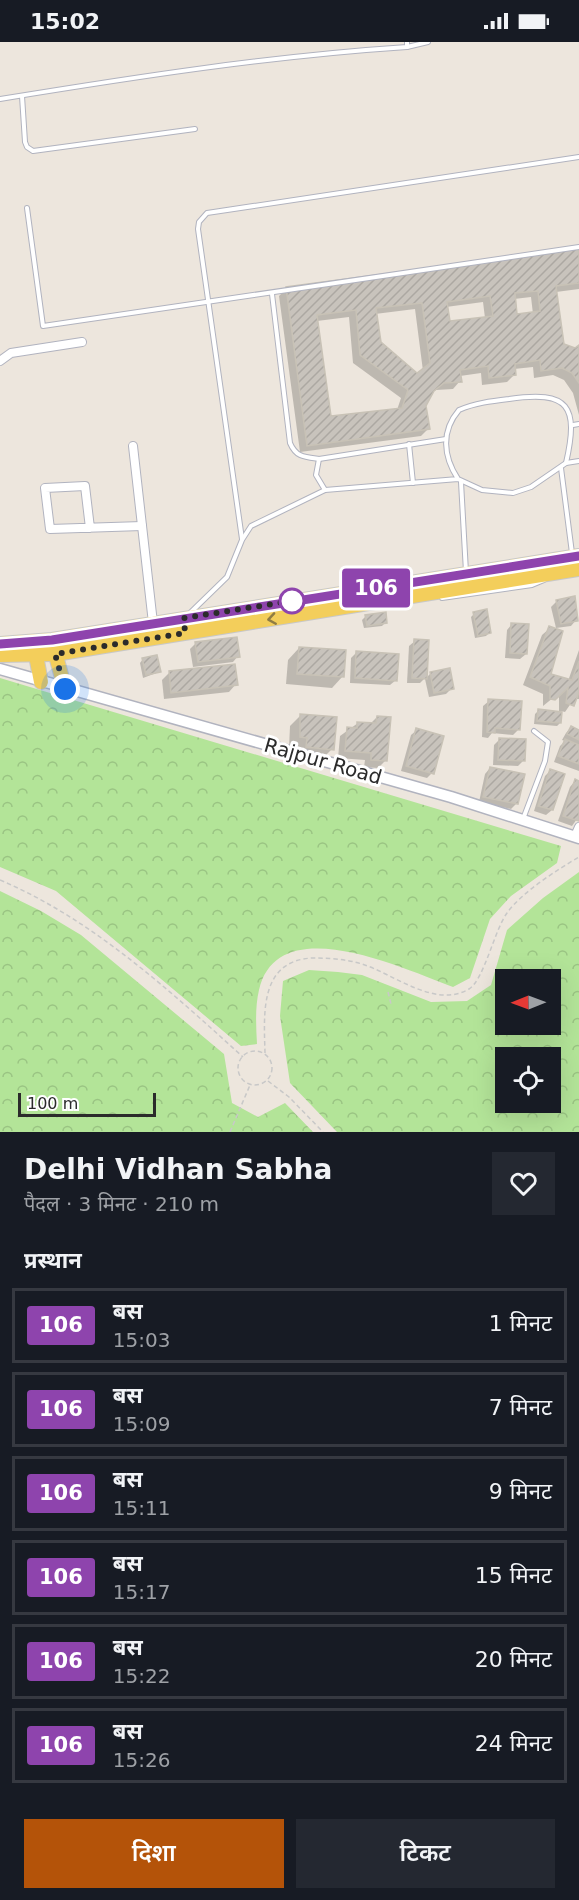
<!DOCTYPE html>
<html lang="hi">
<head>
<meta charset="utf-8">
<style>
  body { margin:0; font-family:"DejaVu Sans","Noto Sans Devanagari",sans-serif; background:#242831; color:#f1f3f6; height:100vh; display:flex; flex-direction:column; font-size:22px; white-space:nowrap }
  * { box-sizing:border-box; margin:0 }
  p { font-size:20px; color:#9ea1a6 }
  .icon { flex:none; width:33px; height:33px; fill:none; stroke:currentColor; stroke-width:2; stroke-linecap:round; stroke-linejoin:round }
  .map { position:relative; height:1090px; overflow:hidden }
  .details { display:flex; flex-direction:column; background:#171b24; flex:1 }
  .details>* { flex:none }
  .badge { padding:0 12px; border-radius:4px; font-size:21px; line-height:39px }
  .needle { width:39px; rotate:269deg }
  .fabs { position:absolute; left:495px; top:927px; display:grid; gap:12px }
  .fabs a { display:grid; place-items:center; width:66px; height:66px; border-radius:0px; background:#171b24; box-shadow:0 6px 24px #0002; font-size:30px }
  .scale { position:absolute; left:18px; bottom:15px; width:138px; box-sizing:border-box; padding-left:6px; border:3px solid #2b2b2b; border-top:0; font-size:16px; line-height:21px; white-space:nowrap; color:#2b2b2b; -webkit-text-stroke:4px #fff; paint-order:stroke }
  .you { position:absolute; width:30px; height:30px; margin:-15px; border:4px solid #fff; border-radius:50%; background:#1a73e8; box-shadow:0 0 0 9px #1a73e833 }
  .map>.badge { position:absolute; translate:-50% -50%; box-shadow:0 0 0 3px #fff }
  h2 { padding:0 24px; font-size:22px; line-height:54px }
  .round { display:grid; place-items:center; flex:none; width:63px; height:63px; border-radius:0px; background:#242831 }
  .summary { display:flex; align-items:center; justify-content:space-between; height:102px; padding:0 24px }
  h1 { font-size:28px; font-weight:600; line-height:45px }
  .button { display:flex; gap:12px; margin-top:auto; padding:12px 24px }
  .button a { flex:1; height:69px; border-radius:0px; background:#b45309; color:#fff; font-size:24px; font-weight:600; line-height:69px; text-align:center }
  .button a+a { background:#242831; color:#f1f3f6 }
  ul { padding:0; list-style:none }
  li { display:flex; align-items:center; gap:18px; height:75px; margin:0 12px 9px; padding:0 12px; border:3px solid #363941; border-radius:0px }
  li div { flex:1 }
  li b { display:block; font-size:22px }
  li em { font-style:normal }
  li .badge { min-width:66px; font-weight:700; text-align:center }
  .status { display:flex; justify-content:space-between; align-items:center; height:42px; padding:0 30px; background:#171b24; direction:ltr }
  .status svg { height:16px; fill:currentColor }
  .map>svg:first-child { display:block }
  .forest { fill:url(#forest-crowns); fill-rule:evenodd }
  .shadow { fill:#0003; fill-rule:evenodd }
  .building { fill:url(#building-hatch); stroke:#c8c2b6; stroke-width:1.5; fill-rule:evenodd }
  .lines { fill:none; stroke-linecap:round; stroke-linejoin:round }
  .service-casing { stroke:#b1b3bf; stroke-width:6 }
  .minor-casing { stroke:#b1b3bf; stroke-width:10 }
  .tertiary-casing { stroke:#b1b3bf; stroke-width:13 }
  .primary-casing { stroke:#c8c8c8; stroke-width:16 }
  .path { stroke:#c8c8c8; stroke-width:1.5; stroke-dasharray:4.5 3; stroke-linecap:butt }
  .service { stroke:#fff; stroke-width:4 }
  .minor { stroke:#fff; stroke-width:8 }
  .tertiary { stroke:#fff; stroke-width:10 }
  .primary { stroke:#f3ce5b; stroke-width:14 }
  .oneway { stroke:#8f7c43 }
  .line-casing { stroke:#fff; stroke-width:14 }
  .line { stroke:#8e44ad; stroke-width:9 }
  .walk { stroke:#2b2b2b; stroke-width:6; stroke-dasharray:0 10.8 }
  .stop-dot { fill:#fff; stroke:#8e44ad; stroke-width:3 }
  .labels { text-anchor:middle; stroke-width:6; stroke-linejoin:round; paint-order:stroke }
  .street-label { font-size:20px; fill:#2b2b2b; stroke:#fff }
</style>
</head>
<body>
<div class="status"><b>15:02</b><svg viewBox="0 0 49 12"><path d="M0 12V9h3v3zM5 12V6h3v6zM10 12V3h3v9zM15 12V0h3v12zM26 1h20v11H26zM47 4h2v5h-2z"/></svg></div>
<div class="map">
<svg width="579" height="1090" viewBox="0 0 579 1090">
  <defs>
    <pattern id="forest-crowns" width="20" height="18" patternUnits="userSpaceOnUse" patternTransform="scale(1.5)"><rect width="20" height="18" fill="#b3e498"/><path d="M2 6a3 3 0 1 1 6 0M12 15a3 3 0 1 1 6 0" fill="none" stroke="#9ac483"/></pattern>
    <pattern id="building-hatch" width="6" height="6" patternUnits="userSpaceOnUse" patternTransform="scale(1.5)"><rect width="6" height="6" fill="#c8c3bc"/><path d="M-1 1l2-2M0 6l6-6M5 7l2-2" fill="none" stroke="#aca8a2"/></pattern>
  </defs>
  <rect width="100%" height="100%" fill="#ede6dd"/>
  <g class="forest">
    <path d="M0 636 561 804 557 821 511 854 490 877 470 936 453 945C406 928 278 866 259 948 255 965 256 984 257 1002L241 1004 56 849 0 825Z"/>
    <path d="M579 830V1090H337L290 1041 280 974 283 939 309 928 338 930 362 933 431 960 467 959 491 943 507 888 543 856ZM506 938H550V982H506ZM506 1016H550V1060H506Z"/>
    <path d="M0 849 41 869 81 893 224 1012 232 1061 258 1075 285 1061 313 1090H0Z"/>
  </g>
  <g class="shadow">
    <path d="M579 207V247L556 250 563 303 576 308 579 305V373L573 351 564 338 553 333 534 336 533 325 514 327 515 332 507 340 482 343 481 331 460 334V339L453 347 436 348 430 352 424 364 429 386 421 394 300 410 279 254 286 247ZM531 255 533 272 516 273 514 257ZM483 260 485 276 448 281 446 265ZM415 267 423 329 417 333 379 301 375 272ZM349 275 353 321 401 356 397 368 330 376 317 279Z"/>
    <path d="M574 556 576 578 571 584 556 586 551 565 556 560Z"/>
    <path d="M474 572 490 590 486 594 475 596 471 575Z"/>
    <path d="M366 574 386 580 382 584 364 586 362 578Z"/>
    <path d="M512 582 526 612 520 617 505 616 507 588Z"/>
    <path d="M550 586 549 633 568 639 579 608V657H574L565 670 561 669 560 681 557 684 534 682 535 672 538 669 559 671V651L543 664V652L523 643 542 593Z"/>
    <path d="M415 599 425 636 420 641H407L409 604Z"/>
    <path d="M196 601 238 614 233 620 193 625 190 607Z"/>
    <path d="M299 606 343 634 332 646 286 642 288 618Z"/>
    <path d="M357 610 396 638 390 643 350 641 351 616Z"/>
    <path d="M143 617 159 630 143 636 140 621Z"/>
    <path d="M169 631 236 642 229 650 164 657 162 638Z"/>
    <path d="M431 631 452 646 446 652 429 655 425 637Z"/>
    <path d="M489 659 519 687 513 693 492 691 488 696 482 695 483 664Z"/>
    <path d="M301 673 332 707 321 718 289 706 290 684Z"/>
    <path d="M377 675 386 718 378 726 364 725 365 718 338 716 340 694 358 681 370 682Z"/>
    <path d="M571 685 579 689V729L554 720 560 704 565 699 562 698 566 691Z"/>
    <path d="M417 688 432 731 427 736 401 729 411 693Z"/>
    <path d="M499 698 523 719 518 724 493 723 494 703Z"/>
    <path d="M490 726 517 761 511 767 479 760 485 732Z"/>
    <path d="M550 729 552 768 546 773 534 769 545 734Z"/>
    <path d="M575 739 579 740V774L572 784 558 779 570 745Z"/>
  </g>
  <g class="building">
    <path d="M579 206V241L556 244 564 302 575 306 579 303V341L572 331 562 326 541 329 540 318 515 322 516 333 489 336 488 324 460 328 462 340 444 341 434 349 426 364 430 387 307 404 286 245ZM538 249 540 269 517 272 515 251ZM490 254 493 274 450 279 447 260ZM422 261 430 321 417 331 381 300 376 266ZM356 268 360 313 408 348 402 366 331 374 317 273Z"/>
    <path d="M575 554 578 579 561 582 556 558Z"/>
    <path d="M487 567 491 591 478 594 473 570Z"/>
    <path d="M386 570 387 581 367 584 365 573Z"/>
    <path d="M511 581 529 582 527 612 510 611Z"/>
    <path d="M549 584 563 589 551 632 572 638 579 619V650L574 664 566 661 568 646 555 658 550 657V644L530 635Z"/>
    <path d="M237 595 240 615 198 620 195 600Z"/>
    <path d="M414 597 429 598 427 637 412 636Z"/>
    <path d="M299 605 346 608 344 635 297 632Z"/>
    <path d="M356 609 399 612 397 639 355 636Z"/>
    <path d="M157 613 161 630 146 633 142 616Z"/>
    <path d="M235 622 238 643 171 651 169 629Z"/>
    <path d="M450 626 454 647 434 651 430 630Z"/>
    <path d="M488 657 522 659 520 688 495 686V691L487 690Z"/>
    <path d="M538 667 562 670 561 681 537 679Z"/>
    <path d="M300 672 337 675 334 708 306 705 307 696 300 695Z"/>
    <path d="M377 674 391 675 387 719 371 718V711L345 709 347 685 357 686V680L376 681Z"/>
    <path d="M571 684 579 688V698L567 692Z"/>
    <path d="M416 686 444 694 434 732 406 724Z"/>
    <path d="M499 696 526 697 525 719 498 718Z"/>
    <path d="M565 697 579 703V722L558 714Z"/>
    <path d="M490 725 525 732 518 762 483 755Z"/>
    <path d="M550 727 565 732 553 768 538 764Z"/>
    <path d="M575 737 579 739V779L563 774Z"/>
  </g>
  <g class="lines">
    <g class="service-casing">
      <g id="service">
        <path d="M407 5 428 0"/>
        <path d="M22 54 25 100 27 105 33 109 195 87"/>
        <path d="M0 57C135 35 270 14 407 5V0"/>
        <path d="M27 166 43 284 579 205"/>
        <path d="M272 252 290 401C296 415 304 415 319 417L446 397"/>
        <path d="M573 383 579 382"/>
        <path d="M409 402 413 441"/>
        <path d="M319 417 316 433 325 448"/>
        <path d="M566 421 579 419"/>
        <path d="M561 426 572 511"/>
        <path d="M461 440 466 530"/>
        <path d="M242 497 198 187 199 180 207 171 579 115"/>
        <path d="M442 556 532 543 544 538"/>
        <path d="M189 572 227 535 242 498 251 484 325 448 458 437 482 448 513 451 531 445 566 421C579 364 569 348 509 357 492 359 475 361 459 368 441 389 443 414 458 437"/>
        <path d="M523 777 545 719 548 700 534 689"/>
      </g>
    </g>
    <g class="minor-casing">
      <g id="minor">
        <path d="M0 319 11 311 82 300"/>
        <path d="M133 404 153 581"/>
        <path d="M90 486 85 444 45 446 50 487 142 484"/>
        <path d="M575 794 579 785"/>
      </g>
    </g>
    <g class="tertiary-casing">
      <path id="tertiary" d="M0 627 451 755 579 796"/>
    </g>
    <g class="primary-casing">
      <g id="primary">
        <path d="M0 602 52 598 579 514"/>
        <path d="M34 603 41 640"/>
        <path d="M53 603 65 647"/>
        <path d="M0 613 55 612 579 527"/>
      </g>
    </g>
    <g class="path">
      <path d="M0 838C92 877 169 948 243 1015"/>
      <path d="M388 950 391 962"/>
      <circle cx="255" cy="1026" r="17"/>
      <path d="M265 1011C264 972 259 918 313 916 329 916 346 917 362 922 394 932 435 967 469 947 484 938 494 889 507 871 522 850 557 828 579 815"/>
      <path d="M268 1039 289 1055 323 1090"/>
      <path d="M230 1090 250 1043"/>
    </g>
    <use href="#service" class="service"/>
    <use href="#minor" class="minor"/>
    <use href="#tertiary" class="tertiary"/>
    <use href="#primary" class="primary"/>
  </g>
  <defs><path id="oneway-chevron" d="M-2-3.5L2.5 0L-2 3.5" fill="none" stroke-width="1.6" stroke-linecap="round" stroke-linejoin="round" transform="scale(1.5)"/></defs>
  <use class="oneway" href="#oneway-chevron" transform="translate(272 577) rotate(171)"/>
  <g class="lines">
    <g class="line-casing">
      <path id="line" d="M0 602 52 598 579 514"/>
    </g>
    <use href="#line" class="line"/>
    <path class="walk" d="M65 647 55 612 185 591 184 576 292 559"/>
  </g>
  <circle class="stop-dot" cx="292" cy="559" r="12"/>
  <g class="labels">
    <g class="street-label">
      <text transform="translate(323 719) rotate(16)" y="7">Rajpur Road</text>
    </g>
  </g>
</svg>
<div class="fabs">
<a><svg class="needle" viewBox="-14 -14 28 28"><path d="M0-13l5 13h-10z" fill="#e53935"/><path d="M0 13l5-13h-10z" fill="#9ea1a6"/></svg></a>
<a><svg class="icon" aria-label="locate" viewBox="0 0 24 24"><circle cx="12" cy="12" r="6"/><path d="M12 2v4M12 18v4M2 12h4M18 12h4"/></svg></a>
</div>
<div class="scale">100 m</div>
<div class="you" style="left:65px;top:647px"></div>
<b class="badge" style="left:376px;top:546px;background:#8e44ad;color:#fff">106</b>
</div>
<section class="details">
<div class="summary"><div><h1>Delhi Vidhan Sabha</h1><p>पैदल · 3 मिनट · 210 m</p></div><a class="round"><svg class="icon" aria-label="heart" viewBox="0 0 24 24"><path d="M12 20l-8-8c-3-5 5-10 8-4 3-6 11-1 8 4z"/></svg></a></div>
<h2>प्रस्थान</h2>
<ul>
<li><span class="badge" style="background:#8e44ad;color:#fff">106</span><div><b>बस</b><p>15:03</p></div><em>1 मिनट</em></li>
<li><span class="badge" style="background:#8e44ad;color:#fff">106</span><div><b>बस</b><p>15:09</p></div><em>7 मिनट</em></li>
<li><span class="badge" style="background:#8e44ad;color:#fff">106</span><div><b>बस</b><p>15:11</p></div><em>9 मिनट</em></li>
<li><span class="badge" style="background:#8e44ad;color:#fff">106</span><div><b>बस</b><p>15:17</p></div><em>15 मिनट</em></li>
<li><span class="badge" style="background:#8e44ad;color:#fff">106</span><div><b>बस</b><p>15:22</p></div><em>20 मिनट</em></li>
<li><span class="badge" style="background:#8e44ad;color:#fff">106</span><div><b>बस</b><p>15:26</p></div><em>24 मिनट</em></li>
</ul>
<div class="button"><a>दिशा</a><a>टिकट</a></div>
</section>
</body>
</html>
